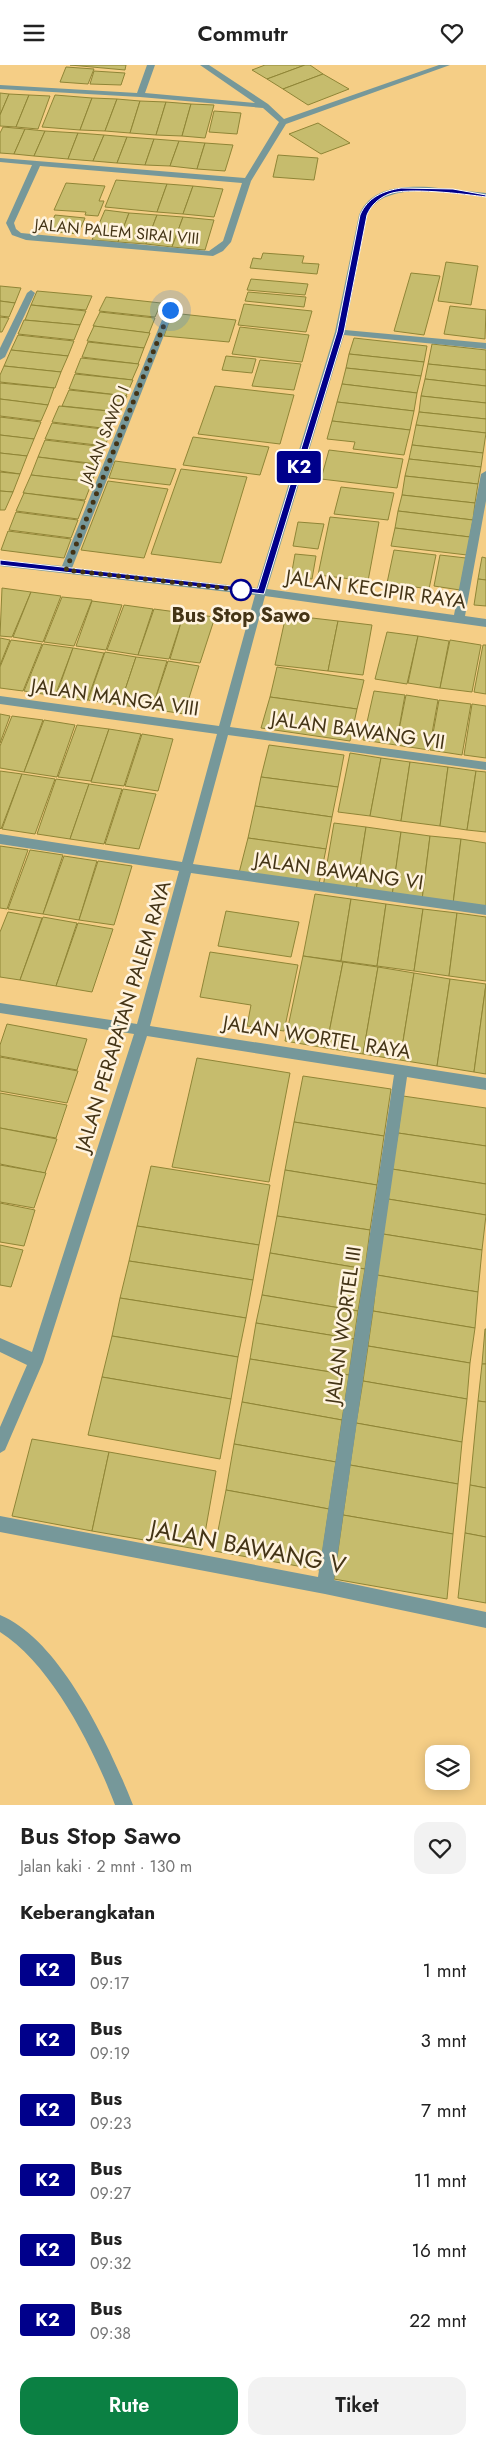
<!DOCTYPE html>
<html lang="id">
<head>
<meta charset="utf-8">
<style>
  body { margin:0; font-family:Jost,sans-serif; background:#f2f2f2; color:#222; height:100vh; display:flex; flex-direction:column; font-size:19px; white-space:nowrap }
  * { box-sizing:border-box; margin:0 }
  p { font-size:16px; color:#767676 }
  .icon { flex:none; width:28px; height:28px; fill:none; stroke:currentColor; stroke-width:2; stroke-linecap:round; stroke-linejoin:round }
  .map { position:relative; height:1740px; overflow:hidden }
  .drawer { display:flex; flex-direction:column; background:#fff; flex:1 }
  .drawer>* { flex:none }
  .badge { padding:0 10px; border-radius:4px; font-size:18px; line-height:32px }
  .fabs { position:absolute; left:425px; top:1680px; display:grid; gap:10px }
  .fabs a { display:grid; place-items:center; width:45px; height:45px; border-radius:10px; background:#fff; box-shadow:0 2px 12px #0003; font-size:25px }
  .you { position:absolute; width:25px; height:25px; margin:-12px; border:4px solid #fff; border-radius:50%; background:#1a73e8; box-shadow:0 0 0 8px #1a73e833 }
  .map>.badge { position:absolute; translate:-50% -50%; box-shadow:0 0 0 2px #fff }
  h2 { padding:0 20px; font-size:19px; line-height:45px }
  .round { display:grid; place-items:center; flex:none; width:52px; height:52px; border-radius:15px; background:#f2f2f2 }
  .head { display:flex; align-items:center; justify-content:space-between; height:85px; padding:0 20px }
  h1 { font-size:24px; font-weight:600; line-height:38px }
  .cta { display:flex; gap:10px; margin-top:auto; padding:10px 20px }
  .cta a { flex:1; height:58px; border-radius:15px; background:#0b8043; color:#fff; font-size:20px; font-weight:600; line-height:58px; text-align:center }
  .cta a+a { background:#f2f2f2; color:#222 }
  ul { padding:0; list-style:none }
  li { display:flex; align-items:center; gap:15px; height:70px; padding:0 20px }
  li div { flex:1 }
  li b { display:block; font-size:19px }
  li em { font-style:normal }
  li .badge { min-width:55px; font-weight:700; text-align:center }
  header { display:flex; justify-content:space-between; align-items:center; height:65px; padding:0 20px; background:#fff; font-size:22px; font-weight:600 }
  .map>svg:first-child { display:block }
  .building { fill:#c6bc6d; stroke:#8f8536 }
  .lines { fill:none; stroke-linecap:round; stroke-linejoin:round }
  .minor { fill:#76989a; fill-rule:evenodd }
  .line { fill:#00008b; stroke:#fff }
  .walk { stroke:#443416; stroke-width:5; stroke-dasharray:0 9 }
  .stop-dot { fill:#fff; stroke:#00008b; stroke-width:2.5 }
  .labels { text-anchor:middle; stroke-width:5; stroke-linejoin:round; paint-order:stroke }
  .far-street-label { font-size:16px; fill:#443416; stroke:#fff3de }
  .street-label { font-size:20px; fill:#443416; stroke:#fff3de }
  .stop-label { font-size:20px; font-weight:bold; fill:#443416; stroke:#fff3de }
  .near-street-label { font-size:24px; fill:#443416; stroke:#fff3de }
</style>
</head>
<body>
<header><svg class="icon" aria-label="menu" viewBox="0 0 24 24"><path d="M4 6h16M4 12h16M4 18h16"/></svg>Commutr<svg class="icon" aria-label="heart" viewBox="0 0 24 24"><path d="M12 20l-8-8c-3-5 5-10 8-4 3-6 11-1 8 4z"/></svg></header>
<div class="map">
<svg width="486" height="1740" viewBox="0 0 486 1740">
  <rect width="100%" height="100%" fill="#f5ce86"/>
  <g class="building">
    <path d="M70 0H126L125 5Z"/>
    <path d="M265 0H305L267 14 252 5Z"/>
    <path d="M305 0H310L323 9 283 24 267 14Z"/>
    <path d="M66 2 94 4 88 19 60 17Z"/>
    <path d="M94 6 125 8 121 20 90 19Z"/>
    <path d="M323 9 349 24 308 40 283 24Z"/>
    <path d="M0 28 9 29 0 50Z"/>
    <path d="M9 29 29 30 16 62 0 61V50Z"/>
    <path d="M29 30 50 31 38 64 16 62Z"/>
    <path d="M55 30 92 33 80 65 42 62Z"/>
    <path d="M92 33 117 34 105 66 80 65Z"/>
    <path d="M117 34 140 36 130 68 105 66Z"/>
    <path d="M140 36 166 37 156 70 130 68Z"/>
    <path d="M166 37 191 39 182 71 156 70Z"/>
    <path d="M191 39 214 40 205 73 182 71Z"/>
    <path d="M214 46 241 48 237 69 209 67Z"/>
    <path d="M318 58 350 78 321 89 289 69Z"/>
    <path d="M3 62 25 64 14 89 0 88V68Z"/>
    <path d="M25 64 45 66 34 91 14 89Z"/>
    <path d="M45 66 78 68 68 94 34 91Z"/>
    <path d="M78 68 104 70 93 96 68 94Z"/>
    <path d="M104 70 127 72 117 98 93 96Z"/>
    <path d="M127 72 154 74 145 100 117 98Z"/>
    <path d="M154 74 179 76 170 101 145 100Z"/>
    <path d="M179 76 205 78 197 104 170 101Z"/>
    <path d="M205 78 233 80 225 106 197 104Z"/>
    <path d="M278 90 318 93 314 115 273 112Z"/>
    <path d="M116 115 167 119 157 147 105 142Z"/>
    <path d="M66 118 105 121 99 136H104L98 151 85 150 86 147 54 145Z"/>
    <path d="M167 119 193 121 183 149 157 147Z"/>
    <path d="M193 121 223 124 214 152 183 149Z"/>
    <path d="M105 145 129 148 118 177 92 175Z"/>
    <path d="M129 148 157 150 146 179 118 177Z"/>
    <path d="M55 150 85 153 78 169 48 166Z"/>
    <path d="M157 150 183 152 172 182 146 179Z"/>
    <path d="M183 152 214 155 205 185 172 182Z"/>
    <path d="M263 188 304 191 302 198 319 199 317 209 250 203 253 193 261 194Z"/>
    <path d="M446 197 478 201 471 240 438 236Z"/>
    <path d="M411 208 440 211 424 270 394 266Z"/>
    <path d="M251 214 308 219 305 230 247 225Z"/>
    <path d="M0 221 21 223 15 238 0 236Z"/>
    <path d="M37 226 92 231 86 245 31 240Z"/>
    <path d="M248 227 306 232 304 242 245 236Z"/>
    <path d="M106 232 161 238 155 252 99 246Z"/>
    <path d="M0 236 15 238 9 252 0 251Z"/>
    <path d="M244 239 312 246 306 267 238 260Z"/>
    <path d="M31 240 86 246 80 260 25 255Z"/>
    <path d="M450 241 486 245 485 274 444 269Z"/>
    <path d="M100 247 155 253 149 268 93 261Z"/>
    <path d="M172 248 236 255 229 277 164 271Z"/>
    <path d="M0 252 9 253 2 267H0Z"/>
    <path d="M24 255 80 260 74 275 18 269Z"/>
    <path d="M94 261 150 268 144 283 87 276Z"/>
    <path d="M240 262 309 270 302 297 232 289Z"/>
    <path d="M18 270 74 276 68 291 11 285Z"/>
    <path d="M354 273 427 281 424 297 349 289Z"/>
    <path d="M88 277 144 283 138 299 82 292Z"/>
    <path d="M432 279 486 285V305L428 299Z"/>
    <path d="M11 285 68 291 61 307 4 301Z"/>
    <path d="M349 289 424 297 421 311 346 303Z"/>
    <path d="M226 291 256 294 252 308 222 305Z"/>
    <path d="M81 293 139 299 132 315 75 308Z"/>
    <path d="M260 295 301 299 294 325 252 321Z"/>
    <path d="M428 299 486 305V321L425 314Z"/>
    <path d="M4 301 61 307 55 323 0 317V310Z"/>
    <path d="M346 303 421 311 417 328 342 319Z"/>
    <path d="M75 309 133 315 126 331 69 324Z"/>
    <path d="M425 314 486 321V338L421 331Z"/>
    <path d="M0 318 54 323 48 340 0 334Z"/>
    <path d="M342 319 417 328 414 346 337 337Z"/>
    <path d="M215 321 294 330 280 379 198 369Z"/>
    <path d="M69 325 127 331 120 347 62 341Z"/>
    <path d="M421 331 486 338V354L419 347Z"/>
    <path d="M0 334 48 340 41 356 0 351Z"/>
    <path d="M337 337 414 346 410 365 332 356Z"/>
    <path d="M59 341 117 347 110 364 52 357Z"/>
    <path d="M419 347 486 354V368L416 360Z"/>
    <path d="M0 352 41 357 34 374 0 370Z"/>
    <path d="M332 356 410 365 404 390 353 384 355 377 327 374Z"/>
    <path d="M52 358 111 365 105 381 45 374Z"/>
    <path d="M416 360 486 368 483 388 412 380Z"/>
    <path d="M0 370 34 374 27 391 0 388Z"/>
    <path d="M193 372 269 382 260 410 183 400Z"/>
    <path d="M45 375 105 382 98 399 38 392Z"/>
    <path d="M412 380 483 388 481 402 409 394Z"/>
    <path d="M329 385 403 394 397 423 321 414Z"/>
    <path d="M0 388 27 391 20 409 0 406Z"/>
    <path d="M38 392 98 400 92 417 31 410Z"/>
    <path d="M409 394 481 402 478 419 405 411Z"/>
    <path d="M115 396 176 404 170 420 109 413Z"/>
    <path d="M181 404 247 412 221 498 151 489Z"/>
    <path d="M0 407 20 409 13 427 0 426Z"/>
    <path d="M31 410 92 417 85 435 23 428Z"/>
    <path d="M405 411 478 419 475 438 402 430Z"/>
    <path d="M108 416 168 424 144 493 81 485Z"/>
    <path d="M341 422 394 428 388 455 334 449Z"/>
    <path d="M0 426 13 427 5 445H0Z"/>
    <path d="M24 428 85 436 78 454 16 446Z"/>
    <path d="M402 430 475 438 473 455 398 446Z"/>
    <path d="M398 446 473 455 470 472 395 463Z"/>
    <path d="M16 447 78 455 71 473 9 465Z"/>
    <path d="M330 452 379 457 368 516 318 510Z"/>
    <path d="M298 457 324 459 318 484 293 481Z"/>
    <path d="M395 463 470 472 467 490 391 481Z"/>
    <path d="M8 466 71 474 64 493 1 485Z"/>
    <path d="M394 485 436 490 429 524 387 518Z"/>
    <path d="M295 489 316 491 312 514 291 512Z"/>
    <path d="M440 490 466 493 460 525 434 521Z"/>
    <path d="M482 492 486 493V515L478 514Z"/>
    <path d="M478 514 486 515V541L474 540Z"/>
    <path d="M2 523 31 527 12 572 0 571Z"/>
    <path d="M31 527 61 531 43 577 13 572Z"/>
    <path d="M62 532 92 535 74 581 44 577Z"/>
    <path d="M92 536 122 540 106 585 76 581Z"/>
    <path d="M124 540 153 544 138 590 107 585Z"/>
    <path d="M154 544 184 548 169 594 138 590Z"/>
    <path d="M184 548 215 552 200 598 170 594Z"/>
    <path d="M286 550 338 556 328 606 275 600Z"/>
    <path d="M338 556 372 560 363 610 328 606Z"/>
    <path d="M387 567 418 571 407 619 375 614Z"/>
    <path d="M418 571 449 576 440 623 408 618Z"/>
    <path d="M0 573 10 575 0 600Z"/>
    <path d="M11 575 42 579 23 626 0 623V602Z"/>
    <path d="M450 575 481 580 472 627 440 623Z"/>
    <path d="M43 579 73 583 55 631 24 626Z"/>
    <path d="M483 580H486V629L474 627Z"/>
    <path d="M73 583 104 588 87 636 56 631Z"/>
    <path d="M105 587 136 592 120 640 88 635Z"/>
    <path d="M136 592 167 596 152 644 120 640Z"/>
    <path d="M168 596 199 601 184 649 152 644Z"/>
    <path d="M277 602 364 615 357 644 270 632Z"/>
    <path d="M374 626 405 630 396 680 363 675Z"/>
    <path d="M406 630 438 635 429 685 396 680Z"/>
    <path d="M270 632 357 644 350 676 261 663Z"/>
    <path d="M439 635 471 639 462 690 430 685Z"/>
    <path d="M472 639 486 641V693L464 690Z"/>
    <path d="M0 649 10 651 0 678Z"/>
    <path d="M12 651 43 655 24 707 0 703V681Z"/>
    <path d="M44 655 75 660 57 712 24 707Z"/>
    <path d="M77 660 109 664 91 716 58 712Z"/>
    <path d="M109 664 141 669 124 721 91 717Z"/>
    <path d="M142 669 173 674 158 726 125 721Z"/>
    <path d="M269 680 344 690 338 722 261 712Z"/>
    <path d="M350 688 381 693 370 751 338 747Z"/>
    <path d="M381 693 410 697 401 756 370 751Z"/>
    <path d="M410 697 448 702 440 761 401 756Z"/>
    <path d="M448 702 476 706 467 765 440 761Z"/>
    <path d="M0 706 22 709 1 764 0 763Z"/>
    <path d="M476 706 486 707V767L467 765Z"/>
    <path d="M22 709 55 714 35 769 2 764Z"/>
    <path d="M261 712 338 722 332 752 255 741Z"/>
    <path d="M56 714 89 719 70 774 37 769Z"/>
    <path d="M89 719 122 724 104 779 70 774Z"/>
    <path d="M123 724 156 729 139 784 105 779Z"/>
    <path d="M255 741 332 752 326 784 248 773Z"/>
    <path d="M334 758 366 762 356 826 323 822Z"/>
    <path d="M366 762 401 767 392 831 356 826Z"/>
    <path d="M401 767 430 771 422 835 392 831Z"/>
    <path d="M430 771 461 774 453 839 422 835Z"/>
    <path d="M248 773 326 784 319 819 239 808Z"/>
    <path d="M461 774 486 778V843L453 839Z"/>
    <path d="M0 781 28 785 7 844 0 843Z"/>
    <path d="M30 785 63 790 43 849 8 844Z"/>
    <path d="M64 791 97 796 79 855 43 849Z"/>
    <path d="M98 796 132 801 114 860 79 855Z"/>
    <path d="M315 829 351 834 341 896 303 891Z"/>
    <path d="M351 834 386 839 377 901 341 896Z"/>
    <path d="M386 839 423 844 414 906 377 901Z"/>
    <path d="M423 844 457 848 449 911 414 906Z"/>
    <path d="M226 846 299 857 291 892 218 881Z"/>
    <path d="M8 847 42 853 20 915 0 912V867Z"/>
    <path d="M457 848 486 852V916L449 911Z"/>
    <path d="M43 852 77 858 56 921 20 915Z"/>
    <path d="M78 858 113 864 92 927 56 921Z"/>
    <path d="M210 887 298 900 284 966 247 961 251 940 200 932Z"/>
    <path d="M303 891 343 897 326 983 285 976Z"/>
    <path d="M343 897 378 902 363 989 326 983Z"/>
    <path d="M378 902 414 908 400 995 363 989Z"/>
    <path d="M414 908 450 914 437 1001 400 995Z"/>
    <path d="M450 914 486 919 474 1007 437 1001Z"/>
    <path d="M486 919V1009L474 1007Z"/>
    <path d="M7 959 87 974 77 1005 0 991V980Z"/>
    <path d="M0 992 78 1006 67 1038 0 1026Z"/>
    <path d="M197 993 290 1008 269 1117 172 1102Z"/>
    <path d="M303 1011 391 1024 384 1071 294 1057Z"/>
    <path d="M0 1028 67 1040 56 1073 0 1063Z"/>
    <path d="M403 1031 486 1043V1081L398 1068Z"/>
    <path d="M294 1057 384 1071 377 1120 285 1105Z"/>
    <path d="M0 1063 57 1074 45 1108 0 1099Z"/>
    <path d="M398 1068 486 1081V1119L392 1104Z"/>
    <path d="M0 1100 46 1108 34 1143 0 1137Z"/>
    <path d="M151 1101 270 1120 259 1180 137 1161Z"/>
    <path d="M392 1104 486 1119V1150L388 1134Z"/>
    <path d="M285 1105 377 1120 370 1165 277 1151Z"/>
    <path d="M388 1134 486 1150 482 1185 383 1169Z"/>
    <path d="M0 1138 35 1145 24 1181 0 1177Z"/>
    <path d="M277 1151 370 1165 365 1204 270 1188Z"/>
    <path d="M137 1161 259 1180 253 1215 129 1196Z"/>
    <path d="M383 1169 482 1185 478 1227 377 1210Z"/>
    <path d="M0 1180 23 1185 11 1222 0 1220Z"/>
    <path d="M270 1188 365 1204 358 1246 262 1230Z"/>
    <path d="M129 1196 253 1215 246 1253 120 1233Z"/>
    <path d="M377 1210 478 1227 475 1263 373 1246Z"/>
    <path d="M262 1230 358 1246 354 1274 256 1258Z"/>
    <path d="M120 1233 246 1253 238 1292 112 1271Z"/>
    <path d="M373 1246 475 1263 470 1298 368 1281Z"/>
    <path d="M256 1258 354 1274 349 1310 250 1294Z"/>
    <path d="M485 1264H486V1299H482Z"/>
    <path d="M112 1271 238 1292 231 1334 102 1312Z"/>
    <path d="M368 1281 470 1298 467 1334 363 1316Z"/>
    <path d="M250 1294 349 1310 342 1355 242 1337Z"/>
    <path d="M482 1299H486V1337L478 1336Z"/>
    <path d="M102 1312 231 1334 220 1394 88 1370Z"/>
    <path d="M363 1316 467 1334 462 1377 356 1358Z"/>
    <path d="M478 1336 486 1337V1423L470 1420Z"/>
    <path d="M242 1337 342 1355 336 1397 234 1379Z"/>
    <path d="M356 1358 462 1377 458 1419 350 1400Z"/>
    <path d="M32 1374 109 1387 92 1466 12 1451Z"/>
    <path d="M234 1379 336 1397 329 1444 226 1425Z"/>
    <path d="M109 1387 216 1406 202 1485 92 1466Z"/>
    <path d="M350 1400 458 1419 453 1469 343 1450Z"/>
    <path d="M470 1420 486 1423V1472L465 1468Z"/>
    <path d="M226 1425 329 1444 320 1505 214 1486Z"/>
    <path d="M343 1450 453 1469 447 1534 334 1514Z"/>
    <path d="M465 1468 486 1472V1538L458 1533Z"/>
  </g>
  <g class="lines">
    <g class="minor">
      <path d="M147 0H155L145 28 255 38 200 0H209L268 39 284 54 439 0H450L286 59 251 116 231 177 223 186 213 191 26 175 12 170 6 158 32 100 0 97V93L245 113 279 57 263 43 140 32 0 24V20L137 28ZM40 101 242 118 223 176 209 186 21 168 16 164 14 158Z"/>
      <path d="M429 122 486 128V132C454 129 383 113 367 150L345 265 486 278V284L344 270 267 524 454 550 481 409 486 406V436L465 551 486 554V562L265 531 230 662 486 697V705L228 670 193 799 486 840V850L191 808 150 961 486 1013V1025L407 1012 334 1515 486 1547V1563L325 1529 0 1467V1451L318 1512 394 1010 147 971 43 1297 5 1385 0 1388V1362L27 1300 0 1287V1273L32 1287 134 969 0 948V938L137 959 179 806 0 779V769L182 797 217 669 0 639V631L219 661 255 530 0 501V495L62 501 166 245 170 242 174 245 72 503 257 523 335 267 359 150C371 122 401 121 429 122Z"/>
      <path d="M31 225 35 228 5 292 0 295V283L27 228Z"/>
      <path d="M0 1550C61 1575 110 1682 133 1740H115C94 1684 52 1600 0 1567Z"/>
    </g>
  </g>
  <path class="line" d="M401 123 453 124 486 130V132C465 129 406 122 389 129 379 133 371 140 367 150L344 267 264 529 0 500V495L258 524 337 267 360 150C368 132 383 126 401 123Z"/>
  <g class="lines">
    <path class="walk" d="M170 245 66 505 241 525"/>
  </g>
  <circle class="stop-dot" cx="241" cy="525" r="10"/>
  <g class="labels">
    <g class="far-street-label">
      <text transform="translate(117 166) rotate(5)" y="6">JALAN PALEM SIRAI VIII</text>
      <text transform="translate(104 370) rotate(-68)" y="6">JALAN SAWO I</text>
    </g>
    <g class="street-label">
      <text transform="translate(376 524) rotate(8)" y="7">JALAN KECIPIR RAYA</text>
      <text transform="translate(115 632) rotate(8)" y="7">JALAN MANGA VIII</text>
      <text transform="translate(358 665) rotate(8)" y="7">JALAN BAWANG VII</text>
      <text transform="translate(339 806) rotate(8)" y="7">JALAN BAWANG VI</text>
      <text transform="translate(123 951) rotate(-73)" y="7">JALAN PERAPATAN PALEM RAYA</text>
      <text transform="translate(317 972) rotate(9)" y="7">JALAN WORTEL RAYA</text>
      <text transform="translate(343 1260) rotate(-82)" y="7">JALAN WORTEL III</text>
    </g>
    <g class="stop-label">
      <text x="241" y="557">Bus Stop Sawo</text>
    </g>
    <g class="near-street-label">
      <text transform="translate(248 1482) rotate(11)" y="8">JALAN BAWANG V</text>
    </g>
  </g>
</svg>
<div class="fabs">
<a><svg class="icon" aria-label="layers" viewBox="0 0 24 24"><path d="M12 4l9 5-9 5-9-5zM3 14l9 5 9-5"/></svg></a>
</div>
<div class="you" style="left:170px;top:245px"></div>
<b class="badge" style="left:299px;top:402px;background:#00008b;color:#fff">K2</b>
</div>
<section class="drawer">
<div class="head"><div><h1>Bus Stop Sawo</h1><p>Jalan kaki · 2 mnt · 130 m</p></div><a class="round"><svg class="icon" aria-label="heart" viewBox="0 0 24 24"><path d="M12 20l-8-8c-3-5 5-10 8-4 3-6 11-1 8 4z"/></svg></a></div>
<h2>Keberangkatan</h2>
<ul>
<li><span class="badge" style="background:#00008b;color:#fff">K2</span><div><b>Bus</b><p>09:17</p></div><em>1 mnt</em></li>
<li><span class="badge" style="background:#00008b;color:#fff">K2</span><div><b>Bus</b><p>09:19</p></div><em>3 mnt</em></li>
<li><span class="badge" style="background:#00008b;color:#fff">K2</span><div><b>Bus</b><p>09:23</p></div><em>7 mnt</em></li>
<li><span class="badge" style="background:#00008b;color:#fff">K2</span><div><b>Bus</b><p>09:27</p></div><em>11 mnt</em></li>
<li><span class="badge" style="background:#00008b;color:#fff">K2</span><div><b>Bus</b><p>09:32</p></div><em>16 mnt</em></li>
<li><span class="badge" style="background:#00008b;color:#fff">K2</span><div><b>Bus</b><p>09:38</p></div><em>22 mnt</em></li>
</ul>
<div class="cta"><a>Rute</a><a>Tiket</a></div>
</section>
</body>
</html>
